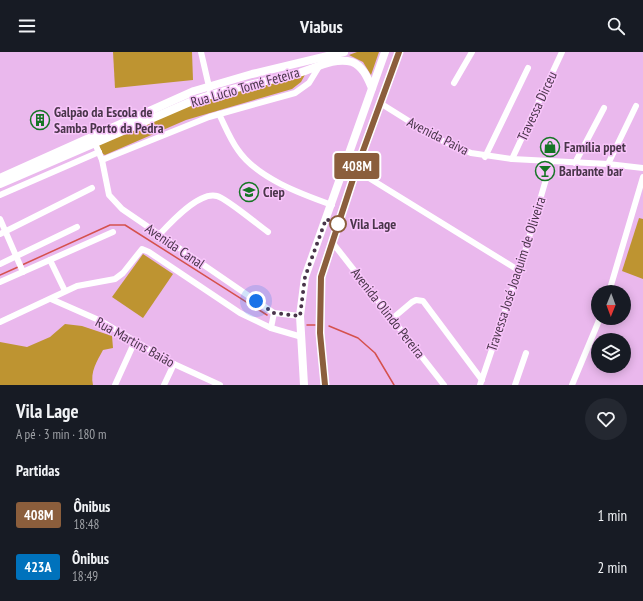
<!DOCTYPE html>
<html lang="pt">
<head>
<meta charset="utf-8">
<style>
  body { margin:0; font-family:"PT Sans Narrow",sans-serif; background:#242831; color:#f1f3f6; height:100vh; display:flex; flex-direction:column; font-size:15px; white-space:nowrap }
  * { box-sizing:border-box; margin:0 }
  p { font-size:13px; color:#9ea1a6 }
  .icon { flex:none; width:22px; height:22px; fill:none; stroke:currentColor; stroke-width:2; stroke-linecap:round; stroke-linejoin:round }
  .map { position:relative; height:333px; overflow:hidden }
  .details { display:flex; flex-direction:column; background:#171b24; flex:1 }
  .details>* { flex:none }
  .badge { padding:0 8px; border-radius:3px; font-size:14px; line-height:26px }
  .needle { width:26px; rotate:181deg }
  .controls { position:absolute; left:591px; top:233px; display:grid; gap:8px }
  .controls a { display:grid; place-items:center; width:40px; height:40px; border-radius:50%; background:#171b24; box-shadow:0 2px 10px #0003; font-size:20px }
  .you { position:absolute; width:20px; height:20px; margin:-10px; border:3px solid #fff; border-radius:50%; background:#1a73e8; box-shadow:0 0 0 6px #1a73e833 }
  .map>.badge { position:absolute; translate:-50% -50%; box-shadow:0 0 0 2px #fff }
  h2 { padding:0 16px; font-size:15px; line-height:36px }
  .round { display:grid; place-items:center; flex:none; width:42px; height:42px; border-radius:21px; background:#242831 }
  .head { display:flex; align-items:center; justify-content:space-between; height:68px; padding:0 16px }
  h1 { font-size:19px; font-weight:600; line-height:30px }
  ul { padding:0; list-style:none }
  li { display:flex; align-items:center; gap:12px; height:52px; padding:0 16px }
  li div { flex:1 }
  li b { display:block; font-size:15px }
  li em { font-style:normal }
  li .badge { min-width:44px; font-weight:700; text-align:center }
  header { display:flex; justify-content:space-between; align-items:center; height:52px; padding:0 16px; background:#171b24; font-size:18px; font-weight:600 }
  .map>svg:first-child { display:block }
  .green { fill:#be9431 }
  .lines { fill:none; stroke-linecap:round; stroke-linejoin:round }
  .stream { stroke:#d5514d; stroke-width:1.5 }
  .minor { stroke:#fff; stroke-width:6 }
  .major { stroke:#fff; stroke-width:8 }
  .line-casing { stroke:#fff; stroke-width:9 }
  .line { stroke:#8b5e3c; stroke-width:6 }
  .walk { stroke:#49354a; stroke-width:4; stroke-dasharray:0 7.2 }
  .stop-dot { fill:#fff; stroke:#8b5e3c; stroke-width:2 }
  .labels { text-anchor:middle; stroke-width:3; stroke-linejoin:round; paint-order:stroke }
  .street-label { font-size:14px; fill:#49354a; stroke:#f8c5fa }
  .poi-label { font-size:14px; font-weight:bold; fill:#49354a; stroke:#f8c5fa; text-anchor:start }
  .stop-label { font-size:14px; font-weight:bold; fill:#49354a; stroke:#f8c5fa; text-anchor:start }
</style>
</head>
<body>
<header><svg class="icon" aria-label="menu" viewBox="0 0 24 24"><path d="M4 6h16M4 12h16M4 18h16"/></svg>Viabus<svg class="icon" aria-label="search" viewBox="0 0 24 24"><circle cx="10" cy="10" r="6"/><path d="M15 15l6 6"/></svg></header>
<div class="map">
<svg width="643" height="333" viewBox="0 0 643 333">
  <rect width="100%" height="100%" fill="#eab8ed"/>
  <g class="green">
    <path d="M113 0H192L193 28 115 36Z"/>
    <path d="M357 0H379L371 23 363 10 349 3Z"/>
    <path d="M306 21 301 30 292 37 186 68 105 103 103 102 99 94V92L213 44Z"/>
    <path d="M639 166 643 167V227L622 219Z"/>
    <path d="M143 202 173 222 143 266 112 245Z"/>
    <path d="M65 272 82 274 112 284 113 296 103 298C97 309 90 320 93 333H0V290L27 295 50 285Z"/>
  </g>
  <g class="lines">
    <g class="stream">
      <path d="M22 213 110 173H125L267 263"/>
      <path d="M0 223 18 215"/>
      <path d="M307 273H315"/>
      <path d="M329 274 358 286 375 301 394 333"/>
    </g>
    <g class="minor">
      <path d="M201 0 210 39"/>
      <path d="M454 31 472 0"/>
      <path d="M380 51 436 86 471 101 512 107 608 112 643 116"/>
      <path d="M219 62C225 74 230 87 238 98 257 126 301 142 332 153"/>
      <path d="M94 89 102 108 109 143 122 157 268 257 274 261 300 264"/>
      <path d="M485 105 528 16"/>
      <path d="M512 107 562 0"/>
      <path d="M102 108 209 65 295 41 309 31 320 13"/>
      <path d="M575 111 604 56"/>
      <path d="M608 112 636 54"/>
      <path d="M356 118 518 218"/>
      <path d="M0 143 99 100"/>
      <path d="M0 167 23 220"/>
      <path d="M0 182 92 136"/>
      <path d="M159 183C170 171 199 139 217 144 226 146 258 173 268 180"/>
      <path d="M332 190 444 333"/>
      <path d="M50 208 65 239"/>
      <path d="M0 212 77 175"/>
      <path d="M0 230 113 180"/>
      <path d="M609 240 643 125"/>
      <path d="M51 247 101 269 174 312 220 333"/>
      <path d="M393 266 412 250 416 248 423 249 482 328"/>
      <path d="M0 270 77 234 115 227 123 221 142 197 149 200 240 261 271 276 302 285"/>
      <path d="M271 276 274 261"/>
      <path d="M115 333 135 289"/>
      <path d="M164 333 174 312"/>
      <path d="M480 333 524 203 551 110"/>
      <path d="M515 333 526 301"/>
      <path d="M572 333 600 266"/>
    </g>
    <g class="major">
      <path d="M0 126 194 39 252 22 344 0"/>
      <path d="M0 132 190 50C226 36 263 31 299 21 316 16 334 5 352 10 363 14 368 27 372 36"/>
      <path d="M304 333 300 264 305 225 385 0"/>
      <path d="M325 333 320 281 321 225 356 118 399 0"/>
    </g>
  </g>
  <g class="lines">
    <g class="line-casing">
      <path id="line" d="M325 333 320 281 321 225 356 118 399 0"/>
    </g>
    <use href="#line" class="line"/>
    <path class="walk" d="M256 249 274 261 300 264 305 225 326 167 338 172"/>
  </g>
  <defs>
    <g id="building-ring" transform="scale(1)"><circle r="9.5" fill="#f8c5fa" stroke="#167525" stroke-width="1.5"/><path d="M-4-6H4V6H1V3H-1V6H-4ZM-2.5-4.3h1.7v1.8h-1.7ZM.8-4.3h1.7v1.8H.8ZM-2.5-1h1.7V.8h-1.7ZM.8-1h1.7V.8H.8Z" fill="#167525"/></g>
    <g id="shop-ring" transform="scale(1)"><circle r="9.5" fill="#f8c5fa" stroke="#167525" stroke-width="1.5"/><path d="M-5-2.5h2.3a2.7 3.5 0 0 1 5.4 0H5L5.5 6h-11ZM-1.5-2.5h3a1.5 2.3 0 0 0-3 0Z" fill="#167525"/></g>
    <g id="bar-ring" transform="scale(1)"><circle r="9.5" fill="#f8c5fa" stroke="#167525" stroke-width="1.5"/><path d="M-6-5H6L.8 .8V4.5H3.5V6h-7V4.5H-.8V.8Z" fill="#167525"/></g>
    <g id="school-ring" transform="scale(1)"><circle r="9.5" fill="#f8c5fa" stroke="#167525" stroke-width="1.5"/><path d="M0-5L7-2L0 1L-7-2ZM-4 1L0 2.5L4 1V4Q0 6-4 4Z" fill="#167525"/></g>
  </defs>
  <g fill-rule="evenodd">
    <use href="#building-ring" x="40" y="68"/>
    <use href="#shop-ring" x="550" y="95"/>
    <use href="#bar-ring" x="545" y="119"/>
    <use href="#school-ring" x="249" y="140"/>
  </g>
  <circle class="stop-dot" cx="338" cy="172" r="8"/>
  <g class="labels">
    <g class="street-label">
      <text transform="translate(245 35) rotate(-16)" y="5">Rua Lúcio Tomé Feteira</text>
      <text transform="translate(537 54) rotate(-65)" y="5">Travessa Dirceu</text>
      <text transform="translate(438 84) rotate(27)" y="5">Avenida Paiva</text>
      <text transform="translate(175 194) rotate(34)" y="5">Avenida Canal</text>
      <text transform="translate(516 222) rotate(-72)" y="5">Travessa José Joaquim de Oliveira</text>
      <text transform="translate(388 261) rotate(52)" y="5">Avenida Olindo Pereira</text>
      <text transform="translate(135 290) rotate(29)" y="5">Rua Martins Baião</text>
    </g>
    <g class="poi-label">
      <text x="54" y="65">Galpão da Escola de<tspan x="54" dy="16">Samba Porto da Pedra</tspan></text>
      <text x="564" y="100">Família ppet</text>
      <text x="559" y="124">Barbante bar</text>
      <text x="263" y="145">Ciep</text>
    </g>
    <g class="stop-label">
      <text x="350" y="177">Vila Lage</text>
    </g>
  </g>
</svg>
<div class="controls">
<a><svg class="needle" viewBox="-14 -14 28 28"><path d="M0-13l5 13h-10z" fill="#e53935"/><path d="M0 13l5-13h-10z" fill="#9ea1a6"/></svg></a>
<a><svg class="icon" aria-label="layers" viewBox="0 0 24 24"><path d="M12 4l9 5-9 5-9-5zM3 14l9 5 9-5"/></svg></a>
</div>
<div class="you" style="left:256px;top:249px"></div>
<b class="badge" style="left:357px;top:114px;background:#8b5e3c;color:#fff">408M</b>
</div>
<section class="details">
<div class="head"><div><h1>Vila Lage</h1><p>A pé · 3 min · 180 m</p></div><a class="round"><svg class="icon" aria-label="heart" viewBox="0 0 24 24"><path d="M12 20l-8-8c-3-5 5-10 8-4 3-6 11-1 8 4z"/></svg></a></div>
<h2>Partidas</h2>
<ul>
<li><span class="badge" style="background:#8b5e3c;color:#fff">408M</span><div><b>Ônibus</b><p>18:48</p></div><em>1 min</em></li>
<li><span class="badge" style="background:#0072bc;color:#fff">423A</span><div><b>Ônibus</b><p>18:49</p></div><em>2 min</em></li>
</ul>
</section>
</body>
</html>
